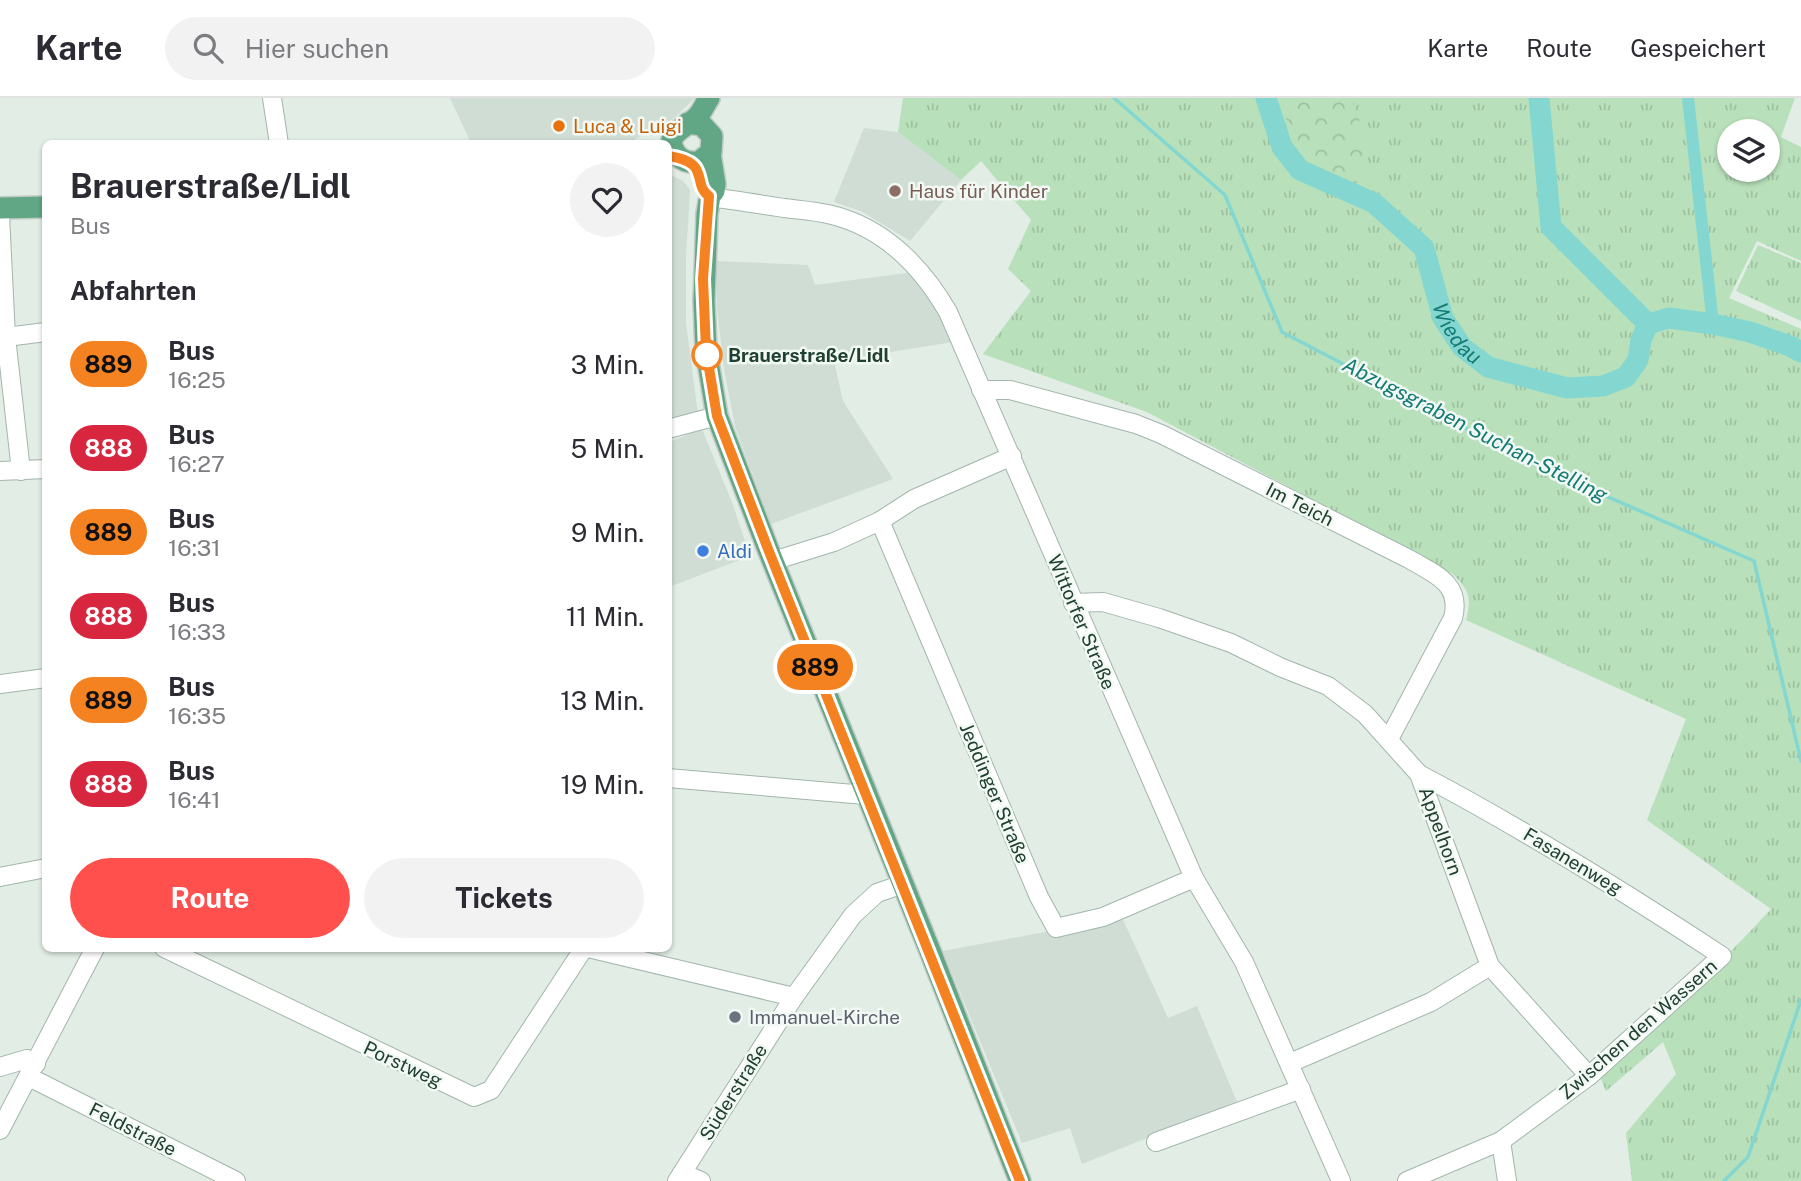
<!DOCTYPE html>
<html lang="de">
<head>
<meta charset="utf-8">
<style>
  body { margin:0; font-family:"Public Sans",sans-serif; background:#f2f2f3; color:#2b2b33; height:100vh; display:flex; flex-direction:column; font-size:26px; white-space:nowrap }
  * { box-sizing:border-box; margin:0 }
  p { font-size:23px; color:#7c7c81 }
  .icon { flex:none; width:38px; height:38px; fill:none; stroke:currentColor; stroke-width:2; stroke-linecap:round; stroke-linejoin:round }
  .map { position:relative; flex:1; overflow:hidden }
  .side { position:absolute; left:42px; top:42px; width:630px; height:812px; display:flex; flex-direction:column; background:#fff; border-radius:10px; box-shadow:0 2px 5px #0004 }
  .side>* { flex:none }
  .badge { padding:0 14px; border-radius:23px; font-size:24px; line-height:46px }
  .fabs { position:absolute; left:1717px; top:21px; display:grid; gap:14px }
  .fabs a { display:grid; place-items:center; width:63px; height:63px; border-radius:50%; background:#fff; box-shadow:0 2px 5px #0004; font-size:35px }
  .map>.badge { position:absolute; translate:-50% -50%; box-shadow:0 0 0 4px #fff }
  h2 { padding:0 28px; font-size:26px; line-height:63px }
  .round { display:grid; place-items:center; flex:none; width:74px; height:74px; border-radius:37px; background:#f2f2f3 }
  .summary { display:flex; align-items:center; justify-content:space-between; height:119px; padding:0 28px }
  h1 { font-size:33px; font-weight:700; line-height:52px }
  .button { display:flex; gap:14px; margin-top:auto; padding:14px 28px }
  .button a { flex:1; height:80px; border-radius:42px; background:#ff504e; color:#fff; font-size:28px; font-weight:700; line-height:80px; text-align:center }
  .button a+a { background:#f2f2f3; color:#2b2b33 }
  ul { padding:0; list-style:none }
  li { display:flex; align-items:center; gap:21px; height:84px; padding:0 28px }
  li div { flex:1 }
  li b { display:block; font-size:26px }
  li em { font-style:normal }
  li .badge { min-width:77px; font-weight:700; text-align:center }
  header { display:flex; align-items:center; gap:42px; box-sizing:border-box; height:98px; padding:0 35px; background:#fff; border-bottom:2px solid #e1e1e2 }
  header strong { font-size:33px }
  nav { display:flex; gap:38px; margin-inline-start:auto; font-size:24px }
  .search { width:490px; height:63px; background:#f2f2f3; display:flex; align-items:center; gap:18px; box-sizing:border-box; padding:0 24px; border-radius:38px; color:#7c7c81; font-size:26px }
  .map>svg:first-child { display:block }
  .built { fill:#cfddd4 }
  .grass { fill:url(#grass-tufts); fill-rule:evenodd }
  .forest { fill:url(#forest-crowns) }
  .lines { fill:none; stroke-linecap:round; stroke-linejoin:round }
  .stream { stroke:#84d7d1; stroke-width:3.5 }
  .canal { stroke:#84d7d1; stroke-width:12 }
  .river { stroke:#84d7d1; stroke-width:21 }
  .minor-casing { stroke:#a3b6ab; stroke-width:20 }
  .major-casing { stroke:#c1cac5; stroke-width:24 }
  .minor { stroke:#fff; stroke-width:18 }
  .major { stroke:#62a785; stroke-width:21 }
  .line-casing { stroke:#fff; stroke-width:16 }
  .line { stroke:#f58220; stroke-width:10 }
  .food-dot { fill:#e8710a; stroke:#f2f9f4; stroke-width:2.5 }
  .education-dot { fill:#8d6e63; stroke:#f2f9f4; stroke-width:2.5 }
  .stop-dot { fill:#fff; stroke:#f58220; stroke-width:3.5 }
  .shop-dot { fill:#3f7fe0; stroke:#f2f9f4; stroke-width:2.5 }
  .worship-dot { fill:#6b7280; stroke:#f2f9f4; stroke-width:2.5 }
  .labels { text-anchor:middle; stroke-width:5; stroke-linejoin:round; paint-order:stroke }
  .food-label { font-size:19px; fill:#c56008; stroke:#f2f9f4; text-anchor:start }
  .education-label { font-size:19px; fill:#785e54; stroke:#f2f9f4; text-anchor:start }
  .stop-label { font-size:19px; font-weight:bold; fill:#204030; stroke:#f2f9f4; text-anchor:start }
  .street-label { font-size:19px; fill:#204030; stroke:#f2f9f4 }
  .shop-label { font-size:19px; fill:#366cbe; stroke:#f2f9f4; text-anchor:start }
  .worship-label { font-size:19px; fill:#5b616d; stroke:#f2f9f4; text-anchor:start }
  .water-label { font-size:21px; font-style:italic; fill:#147c75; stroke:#f2f9f4 }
</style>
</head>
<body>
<header>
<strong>Karte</strong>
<div class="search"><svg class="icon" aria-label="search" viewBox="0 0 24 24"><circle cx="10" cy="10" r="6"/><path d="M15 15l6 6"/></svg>Hier suchen</div>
<nav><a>Karte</a><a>Route</a><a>Gespeichert</a></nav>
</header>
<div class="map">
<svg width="1801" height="1083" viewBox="0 0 1801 1083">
  <defs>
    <pattern id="grass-tufts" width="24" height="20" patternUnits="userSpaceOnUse" patternTransform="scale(1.75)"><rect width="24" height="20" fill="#b8e0ba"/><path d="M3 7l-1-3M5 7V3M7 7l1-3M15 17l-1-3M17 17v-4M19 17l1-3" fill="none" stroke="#9ec1a0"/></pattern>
    <pattern id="forest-crowns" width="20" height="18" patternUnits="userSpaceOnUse" patternTransform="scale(1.75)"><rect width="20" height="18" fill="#b8e0ba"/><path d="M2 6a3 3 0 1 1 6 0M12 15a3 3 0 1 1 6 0" fill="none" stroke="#9ec1a0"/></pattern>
  </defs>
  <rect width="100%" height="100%" fill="#e1ede5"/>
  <g class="built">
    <path d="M450 0H695L672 22 626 46 471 45Z"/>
    <path d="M864 30 898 34 961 82 910 143 861 113 834 104Z"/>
    <path d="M669 76 683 83 690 92 686 159V225L698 317 669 326Z"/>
    <path d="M716 163 808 167 815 187 914 174 929 194 953 244 834 263 843 303 893 381 771 426 735 328 724 271 717 210Z"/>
    <path d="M702 331 733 407 750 458 669 489V344Z"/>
    <path d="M1120 815 1168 920 1197 908 1237 1004 1082 1066 1070 1030 1022 1045 943 853 1056 832Z"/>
  </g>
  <g class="grass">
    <path d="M903 0H1795L1781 39 1801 49V163L1757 143 1729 200 1801 231V1083H1632L1626 1035 1676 976 1663 944 1606 993 1599 976C1660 924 1717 870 1771 811L1647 722 1686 621 1466 522C1472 498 1469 493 1453 476L1147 314 983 256 1031 193 1008 171 1031 122 981 63 961 82 898 34ZM1729 33H1768V72H1729Z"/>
    <path d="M1758 147 1801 165V223L1736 193Z"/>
  </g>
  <path class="forest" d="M1278 0H1350C1366 29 1366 56 1356 87L1320 71 1299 56Z"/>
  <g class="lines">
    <g class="stream">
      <path d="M1114 0 1225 97 1282 234 1540 369 1754 463 1801 663"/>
      <path d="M1724 1083 1748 1059 1801 902"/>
    </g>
    <path class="canal" d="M1688 0 1713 226"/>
    <g class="river">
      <path id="s1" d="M1266 0 1282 49 1300 72 1374 105 1424 150 1443 220 1462 249 1488 269 1567 290 1603 288 1626 279 1638 262 1641 242 1648 226 1669 220 1713 226 1750 234 1790 248 1801 254"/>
      <path d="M1539 0 1551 129 1648 226"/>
    </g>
    <g class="minor-casing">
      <g id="minor">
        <path d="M272 0 279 46"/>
        <path d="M709 99C734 102 759 106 784 110 800 112 816 113 832 117 884 130 922 169 948 214L1194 780 1244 864 1341 1083"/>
        <path d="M0 117 6 239 21 373"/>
        <path d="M6 239 46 234"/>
        <path d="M981 292H1010L1136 326 1161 336 1409 461C1434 476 1462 485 1453 520L1389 641"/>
        <path d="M668 331 717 318"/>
        <path d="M0 373 46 371"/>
        <path d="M880 423 914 401 1012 358"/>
        <path d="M773 463 834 444 880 423 1039 799 1056 830 1103 819 1194 780"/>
        <path d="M1073 505 1103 504 1159 520 1231 545 1280 569 1328 588 1365 616 1419 676 1490 868 1589 978"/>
        <path d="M0 586 46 580"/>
        <path d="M668 680 865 697"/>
        <path d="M0 779 46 770"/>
        <path d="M164 850 474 999 491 992 584 850"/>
        <path d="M588 850 794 899"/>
        <path d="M1290 965 1431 904 1490 868"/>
        <path d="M0 969 27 961 36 966"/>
        <path d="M29 979 236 1083"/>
        <path d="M0 1032 95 850"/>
        <path d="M1501 1043 1507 1083"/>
        <path d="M1156 1044 1301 991"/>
        <path d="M682 1075 701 1083"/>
        <path d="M677 1083 794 899 853 817 877 795 903 786"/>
        <path d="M1407 1083 1501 1043 1589 978 1722 858C1623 793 1524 731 1419 676"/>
      </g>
    </g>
    <g class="major-casing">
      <g id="major">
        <path d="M688 25 702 27 712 38 711 54 699 64C691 65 684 64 678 58 659 36 688 29 697 19 702 14 705 6 709 0"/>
        <path d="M710 55 715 86 714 93 710 98 707 116 704 203 706 252 717 318 768 451 930 853 1020 1083"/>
        <path d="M0 110 46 109"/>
      </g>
    </g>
    <use href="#minor" class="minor"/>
    <use href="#major" class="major"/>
  </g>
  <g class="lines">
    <g class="line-casing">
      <path id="line" d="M668 58C712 64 691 85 709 98L703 181 705 228 706 252 717 318 768 451 1020 1083"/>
    </g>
    <use href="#line" class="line"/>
  </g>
  <circle class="food-dot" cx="559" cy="28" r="7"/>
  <circle class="education-dot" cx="895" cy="93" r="7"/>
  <circle class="stop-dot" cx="707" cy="257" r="14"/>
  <circle class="shop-dot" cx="703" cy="453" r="7"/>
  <circle class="worship-dot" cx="735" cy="919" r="7"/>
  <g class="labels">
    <g class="food-label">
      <text x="573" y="35">Luca &amp; Luigi</text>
    </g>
    <g class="education-label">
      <text x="909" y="100">Haus für Kinder</text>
    </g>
    <g class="stop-label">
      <text x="728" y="264">Brauerstraße/Lidl</text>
    </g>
    <g class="street-label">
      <text transform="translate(1300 406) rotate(27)" y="7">Im Teich</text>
      <text transform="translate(1082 524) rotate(67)" y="7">Wittorfer Straße</text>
      <text transform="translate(995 695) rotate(67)" y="7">Jeddinger Straße</text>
      <text transform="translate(1441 733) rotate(70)" y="7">Appelhorn</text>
      <text transform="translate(1573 763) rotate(31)" y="7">Fasanenweg</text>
      <text transform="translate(1638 931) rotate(-41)" y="7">Zwischen den Wassern</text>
      <text transform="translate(403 966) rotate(25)" y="7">Porstweg</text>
      <text transform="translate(733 994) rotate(-58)" y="7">Süderstraße</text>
      <text transform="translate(133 1031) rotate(27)" y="7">Feldstraße</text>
    </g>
    <g class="shop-label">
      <text x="717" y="460">Aldi</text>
    </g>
    <g class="worship-label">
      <text x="749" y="926">Immanuel-Kirche</text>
    </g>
    <g class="water-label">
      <text dy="7" stroke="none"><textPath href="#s1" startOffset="322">Wiedau</textPath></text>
      <text transform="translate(1475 332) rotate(27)" y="7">Abzugsgraben Suchan-Stelling</text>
    </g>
  </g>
</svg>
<div class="fabs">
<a><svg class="icon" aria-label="layers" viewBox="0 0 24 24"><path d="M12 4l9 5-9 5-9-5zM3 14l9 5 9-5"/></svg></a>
</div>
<b class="badge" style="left:815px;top:569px;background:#f58220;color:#111">889</b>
<section class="side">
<div class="summary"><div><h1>Brauerstraße/Lidl</h1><p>Bus</p></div><a class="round"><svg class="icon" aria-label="heart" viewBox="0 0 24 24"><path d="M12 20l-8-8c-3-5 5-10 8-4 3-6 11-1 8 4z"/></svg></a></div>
<h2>Abfahrten</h2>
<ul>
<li><span class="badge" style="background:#f58220;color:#111">889</span><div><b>Bus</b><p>16:25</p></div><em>3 Min.</em></li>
<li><span class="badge" style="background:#d7263d;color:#fff">888</span><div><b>Bus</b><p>16:27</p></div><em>5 Min.</em></li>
<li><span class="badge" style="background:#f58220;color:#111">889</span><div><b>Bus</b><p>16:31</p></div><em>9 Min.</em></li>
<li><span class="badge" style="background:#d7263d;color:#fff">888</span><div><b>Bus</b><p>16:33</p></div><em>11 Min.</em></li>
<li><span class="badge" style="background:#f58220;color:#111">889</span><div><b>Bus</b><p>16:35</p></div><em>13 Min.</em></li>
<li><span class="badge" style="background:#d7263d;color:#fff">888</span><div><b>Bus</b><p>16:41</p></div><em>19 Min.</em></li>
</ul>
<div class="button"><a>Route</a><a>Tickets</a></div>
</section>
</div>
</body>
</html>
